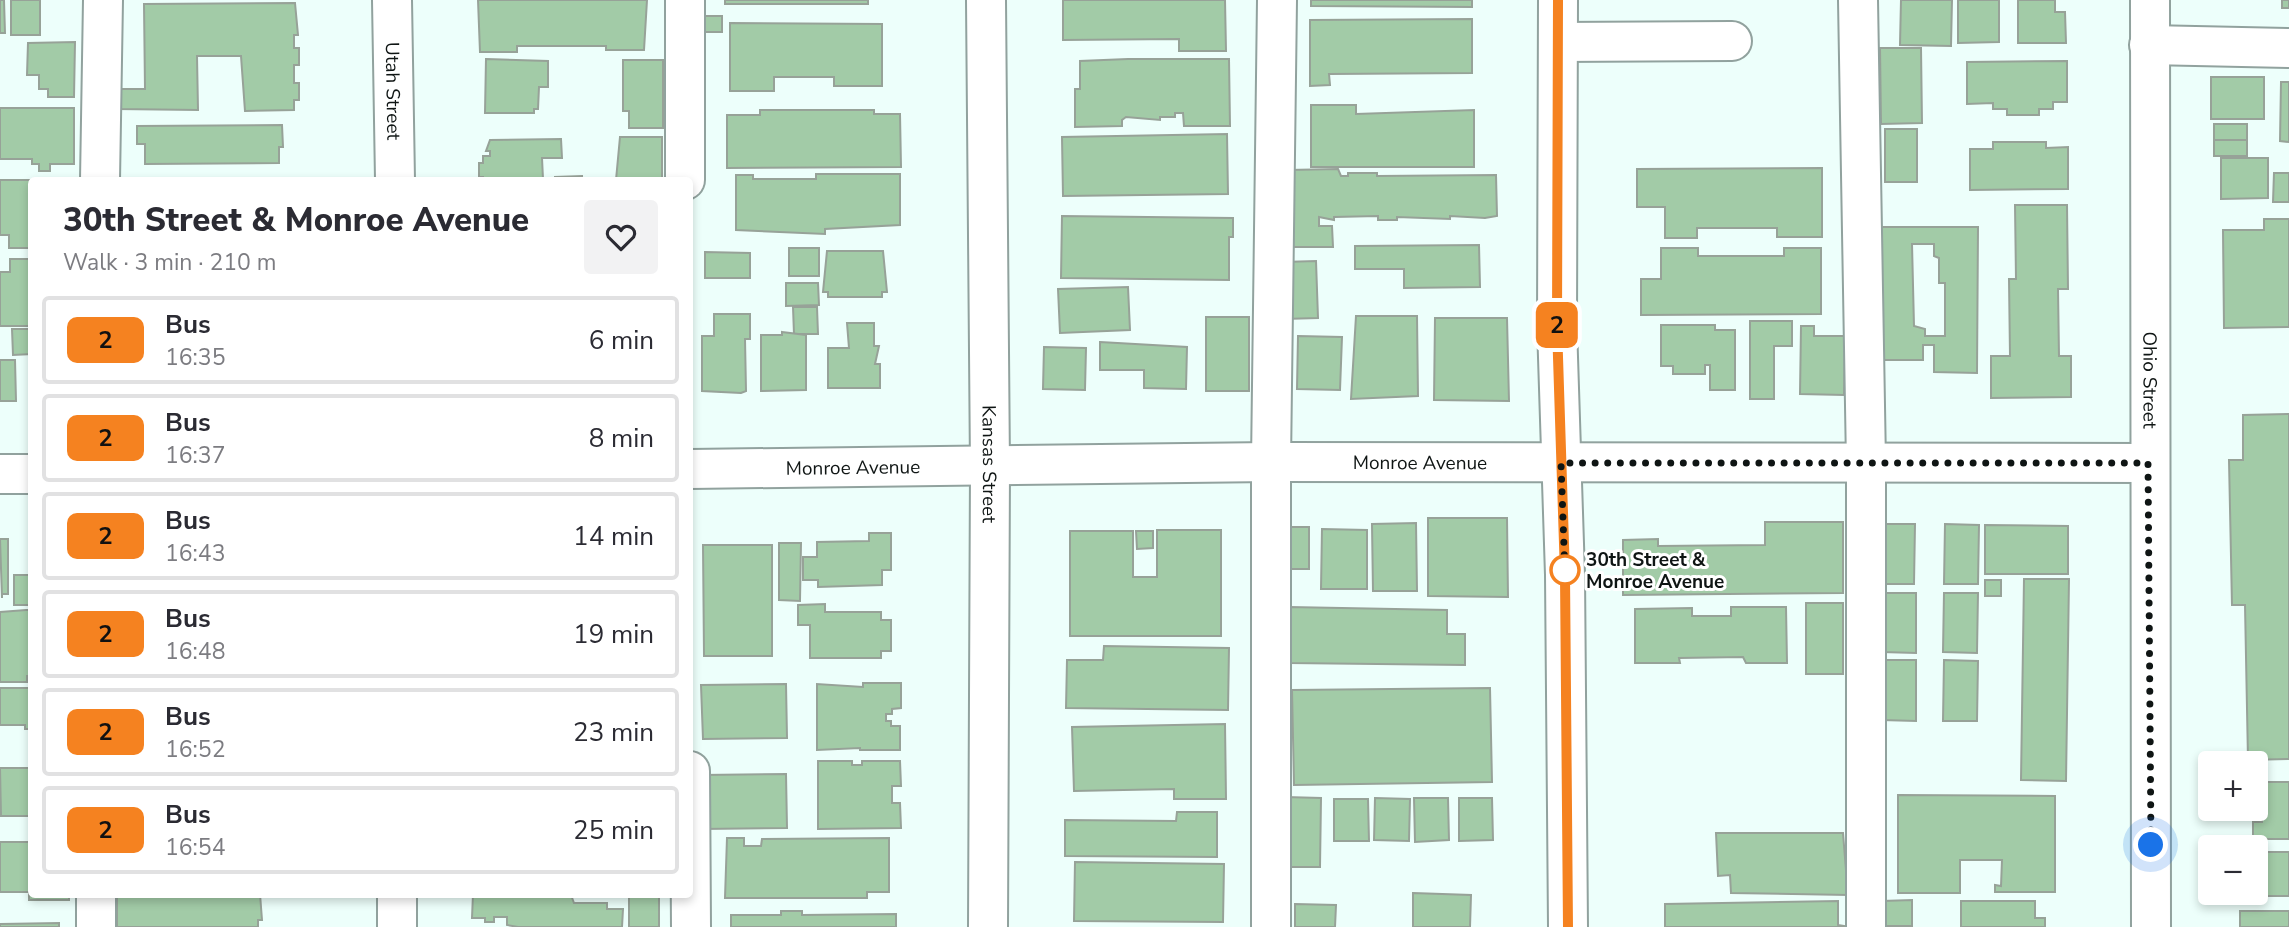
<!DOCTYPE html>
<html lang="en">
<head>
<meta charset="utf-8">
<style>
  body { margin:0; font-family:"Nunito Sans",sans-serif; background:#f2f2f3; color:#2b2b33; height:100vh; display:flex; flex-direction:column; font-size:26px; white-space:nowrap }
  * { box-sizing:border-box; margin:0 }
  p { font-size:23px; color:#7c7c81 }
  .icon { flex:none; width:38px; height:38px; fill:none; stroke:currentColor; stroke-width:2; stroke-linecap:round; stroke-linejoin:round }
  .map { position:relative; flex:1; overflow:hidden }
  .drawer { position:absolute; left:28px; top:177px; width:665px; height:721px; display:flex; flex-direction:column; background:#fff; border-radius:7px; box-shadow:0 4px 10px #0003 }
  .drawer>* { flex:none }
  .badge { padding:0 14px; border-radius:10px; font-size:24px; line-height:46px }
  .fabs { position:absolute; left:2198px; top:751px; display:grid; gap:14px }
  .fabs a { display:grid; place-items:center; width:70px; height:70px; border-radius:7px; background:#fff; box-shadow:0 4px 10px #0003; font-size:35px }
  .you { position:absolute; width:35px; height:35px; margin:-18px; border:5px solid #fff; border-radius:50%; background:#1a73e8; box-shadow:0 0 0 10px #1a73e833 }
  .map>.badge { position:absolute; translate:-50% -50%; box-shadow:0 0 0 4px #fff }
  .round { display:grid; place-items:center; flex:none; width:74px; height:74px; border-radius:7px; background:#f2f2f3 }
  .overview { display:flex; align-items:center; justify-content:space-between; height:119px; padding:0 35px }
  h1 { font-size:33px; font-weight:800; line-height:52px }
  ul { padding:0; list-style:none }
  li { display:flex; align-items:center; gap:21px; height:88px; margin:0 14px 10px; padding:0 21px; border:4px solid #e1e1e2; border-radius:7px }
  li div { flex:1 }
  li b { display:block; font-size:26px }
  li em { font-style:normal }
  li .badge { min-width:77px; font-weight:700; text-align:center }
  .map>svg:first-child { display:block }
  .building { fill:#a2cba7; stroke:#97a298; stroke-width:2; fill-rule:evenodd }
  .lines { fill:none; stroke-linecap:round; stroke-linejoin:round }
  .minor-casing { stroke:#91a29e; stroke-width:42 }
  .major-casing { stroke:#91a29e; stroke-width:42 }
  .minor { stroke:#fff; stroke-width:38 }
  .major { stroke:#fff; stroke-width:38 }
  .line-casing { stroke:#fff; stroke-width:16 }
  .line { stroke:#f58220; stroke-width:10 }
  .walk { stroke:#0f1514; stroke-width:7; stroke-dasharray:0 12.6 }
  .stop-dot { fill:#fff; stroke:#f58220; stroke-width:3.5 }
  .labels { text-anchor:middle; stroke-width:6; stroke-linejoin:round; paint-order:stroke }
  .street-label { font-size:19px; fill:#0f1514; stroke:#fff }
  .stop-label { font-size:19px; font-weight:bold; fill:#0f1514; stroke:#fff; text-anchor:start }
</style>
</head>
<body>
<div class="map">
<svg width="2289" height="927" viewBox="0 0 2289 927">
  <rect width="100%" height="100%" fill="#edfffb"/>
  <g class="building">
    <path d="M0 0H4L5 33H0Z"/>
    <rect x="11" y="0" width="29" height="35"/>
    <path d="M478 0H647L644 50H606V46H517V52H480Z"/>
    <rect x="725" y="0" width="143" height="4"/>
    <path d="M1063 0H1225L1226 51H1179V39L1063 40Z"/>
    <path d="M1311 0H1472V7L1311 6Z"/>
    <path d="M1901 0H1952L1951 46 1900 45Z"/>
    <path d="M1958 0H1999V42L1958 43Z"/>
    <path d="M2018 0H2055V12H2065L2066 43H2018Z"/>
    <rect x="2282" y="0" width="7" height="8"/>
    <path d="M295 3 298 35H294V48H299V65H294V83H299V100H294V110L245 111 241 56H197L198 110 117 109V89H145L144 4Z"/>
    <rect x="698" y="16" width="24" height="16"/>
    <path d="M1472 19V73L1329 74 1330 85 1310 86V20Z"/>
    <path d="M730 23 882 24V86H834V77H774V91H730Z"/>
    <path d="M75 42 74 97H48V89H39V75H27L28 43Z"/>
    <path d="M1880 48H1921L1922 123 1881 124Z"/>
    <path d="M486 59 548 61V87H539L538 109H534V113H485Z"/>
    <path d="M1128 59H1229L1230 126H1184L1183 113H1175V117H1160V120L1126 117 1122 120V126L1075 127V89H1080V61Z"/>
    <path d="M623 60H663V128H629V111H623Z"/>
    <path d="M2067 61V102H2053V109H2039V115H2007V109H1993V103L1967 104V62Z"/>
    <rect x="2211" y="77" width="53" height="42"/>
    <path d="M2281 82H2289V142L2280 141Z"/>
    <path d="M1311 105H1356V114L1474 110V167H1311Z"/>
    <path d="M0 108H74V164H50V171H39V164H32V159H0Z"/>
    <path d="M760 110H874V114H900L901 167 727 168V115H760Z"/>
    <rect x="2214" y="124" width="33" height="16"/>
    <path d="M282 125 283 147H279V163L145 164V144H137V126Z"/>
    <rect x="1885" y="129" width="32" height="53"/>
    <path d="M1227 134 1228 194 1063 196 1062 137Z"/>
    <path d="M620 137H662V180H616Z"/>
    <path d="M561 139 562 158H542L543 179 483 180V177H479V163H483V156H490V151H486L490 140Z"/>
    <rect x="2214" y="140" width="33" height="16"/>
    <path d="M1993 142H2046V148L2068 147V189L1970 190V149H1993Z"/>
    <path d="M2221 158H2268V198L2221 199Z"/>
    <path d="M1822 168V237H1777V228H1697V238H1665V207H1637V169Z"/>
    <path d="M1338 169 1341 176H1348V173H1377V176L1496 175 1497 216 1485 218 1450 216V219L1397 217V220H1378V216L1334 217V220L1319 217V226H1332L1333 247H1289L1288 170Z"/>
    <path d="M2274 173H2289V202H2273Z"/>
    <path d="M816 174H900V225L825 229V234L736 230V175H753V179H816Z"/>
    <path d="M582 176V180H555V177Z"/>
    <rect x="142" y="179" width="153" height="1"/>
    <path d="M0 180H32V248H9V235H0Z"/>
    <path d="M2015 205H2067L2068 289H2058L2059 356H2071V397L1991 398V356H2010L2009 279H2016Z"/>
    <path d="M1062 216 1233 218V237H1229V280L1061 278Z"/>
    <path d="M2264 219H2289V327L2224 328 2223 230H2264Z"/>
    <path d="M1878 227H1978L1977 373 1934 372V345H1923V360H1877ZM1912 244H1934V256L1939 258V283H1945V336H1925V329L1914 326Z"/>
    <path d="M1479 245 1480 287 1404 288V269H1355V246Z"/>
    <rect x="789" y="248" width="30" height="28"/>
    <path d="M1661 248H1698V256H1784V248H1821V314L1641 315V279H1661Z"/>
    <path d="M827 251H883L887 292H882V297H828V292H823Z"/>
    <path d="M705 252 750 253V278H705Z"/>
    <path d="M10 259H32V326H0V272H10Z"/>
    <path d="M1316 261 1318 318 1284 319 1283 262Z"/>
    <path d="M786 283H818L819 305 786 306Z"/>
    <path d="M1128 287 1130 330 1060 333 1058 289Z"/>
    <path d="M793 307H817L818 334H794Z"/>
    <path d="M714 314H750V339H745L746 391 741 393 702 391V336H714Z"/>
    <path d="M1356 316H1417L1418 396 1351 399Z"/>
    <rect x="1206" y="317" width="43" height="74"/>
    <path d="M1435 318H1507L1509 401 1434 400Z"/>
    <path d="M1750 321H1792V346H1774V399H1750Z"/>
    <path d="M847 323H874V346H879L875 364H880V388H828V348H849Z"/>
    <path d="M1661 325H1715V330H1735V390H1710V365H1705V374H1673V366H1661Z"/>
    <path d="M1801 326H1814V336H1845L1844 395 1800 394Z"/>
    <path d="M12 329H31L32 354 13 355Z"/>
    <path d="M782 332 806 335V390L761 391V335H782Z"/>
    <path d="M1298 336 1342 337 1340 390 1297 389Z"/>
    <path d="M1100 342 1187 347 1186 389 1144 388V370H1100Z"/>
    <path d="M1044 347 1086 348 1085 390 1043 389Z"/>
    <path d="M0 360H15L16 401H0Z"/>
    <path d="M2289 414V759L2248 760 2245 605H2232L2229 460H2243V415Z"/>
    <path d="M1428 518H1507L1508 597 1428 596Z"/>
    <path d="M1765 522H1843V593L1623 595V540L1658 539V546L1765 545Z"/>
    <path d="M1416 523 1417 591H1373L1372 524Z"/>
    <path d="M1881 524H1915L1914 584H1880Z"/>
    <path d="M1945 524 1979 525 1978 584H1944Z"/>
    <path d="M1985 525 2068 526V574H1985Z"/>
    <rect x="1281" y="527" width="28" height="42"/>
    <path d="M1322 529 1367 530V589H1321Z"/>
    <path d="M1157 530H1221V636H1070V531H1133V577H1157Z"/>
    <path d="M1136 531H1153V548L1137 549Z"/>
    <path d="M869 533H891V570H882V585L818 587V580H803V557H817V542L869 541Z"/>
    <path d="M0 539H8V594H2V598Z"/>
    <path d="M779 543H801L800 601 779 600Z"/>
    <path d="M703 545H772V656H704Z"/>
    <path d="M14 575H29L30 605H14Z"/>
    <path d="M2024 579H2069L2066 781 2021 780Z"/>
    <rect x="1985" y="580" width="16" height="16"/>
    <path d="M1883 593H1916V653L1882 652Z"/>
    <path d="M1944 593H1978L1977 653 1943 652Z"/>
    <rect x="1806" y="603" width="37" height="71"/>
    <path d="M825 604V612H881V620H891V651H881V658H810V625H798V605Z"/>
    <path d="M1289 607 1447 610V634H1465V665L1289 663Z"/>
    <path d="M1731 607H1786L1787 663H1746L1743 657 1679 658 1680 663H1635V609L1692 608V616H1731Z"/>
    <path d="M26 610H32V676H27V682H0V612Z"/>
    <path d="M1104 646 1229 648 1228 710 1066 708 1067 660H1103Z"/>
    <path d="M1883 660H1916V721L1882 720Z"/>
    <path d="M1944 660 1978 661 1977 721H1943Z"/>
    <path d="M863 683H901V708L892 709V714H886V721H891V726H900V750H860V748L817 750V684L863 687Z"/>
    <path d="M786 684 787 738 703 739 701 685Z"/>
    <path d="M32 685V729H25V725H0V688H31Z"/>
    <path d="M1490 688 1492 782 1294 785 1292 690Z"/>
    <path d="M1225 724 1226 799H1174V789L1074 791 1072 727Z"/>
    <path d="M818 761H852V765H862V761H900L901 786H892V803H900L901 828 818 829Z"/>
    <path d="M0 768H32V816H1Z"/>
    <path d="M786 774 787 828 702 829V775Z"/>
    <path d="M2262 782H2289V839H2253V822H2262Z"/>
    <path d="M1898 795 2055 796V892H1995V885L2001 886 2002 860H1960V893H1898Z"/>
    <path d="M1285 797 1321 798 1320 867H1284Z"/>
    <path d="M1375 798 1410 799 1409 841 1374 840Z"/>
    <path d="M1414 798H1448L1449 840 1415 842Z"/>
    <path d="M1459 798H1492L1493 840 1459 841Z"/>
    <path d="M1334 799H1368L1369 841H1334Z"/>
    <path d="M1177 812H1217V857L1065 856V820L1176 821Z"/>
    <path d="M1716 833H1843L1848 895 1731 893 1730 875 1718 876Z"/>
    <path d="M727 838H744V846H761L762 839 889 838V892H867V898H725Z"/>
    <path d="M0 842H32V894H69V900H29V892H0Z"/>
    <path d="M2256 852H2289V896H2236L2233 893 2256 892Z"/>
    <path d="M1075 862 1224 864 1223 922 1074 921Z"/>
    <path d="M1413 893 1471 895 1470 927H1413Z"/>
    <path d="M117 894H260L262 920H258V927H117Z"/>
    <path d="M473 894 571 895 574 903H607V909H623L622 927H518L507 925V917H494V922H485V918H472Z"/>
    <rect x="629" y="894" width="30" height="33"/>
    <path d="M1912 900V926H1882V901Z"/>
    <path d="M1838 901V925L1850 927H1665V904Z"/>
    <path d="M1961 901H2035V918H2045V927H1961Z"/>
    <path d="M1295 904 1336 905 1335 927H1295Z"/>
    <path d="M781 911H802V915L896 914V927H731V915H781Z"/>
    <rect x="2240" y="911" width="49" height="16"/>
    <path d="M59 923V927H0V924Z"/>
  </g>
  <g class="lines">
    <g class="minor-casing">
      <g id="minor">
        <path id="s1" d="M392 0 395 180"/>
        <path d="M685 0V180"/>
        <path id="s2" d="M986 0 990 468 988 927"/>
        <path d="M1858 0 1866 463V927"/>
        <path id="s3" d="M2150 0 2151 927"/>
        <path d="M1558 42 1732 41"/>
        <path d="M2149 45 2289 48"/>
        <path d="M100 180 103 0"/>
        <path id="s4" d="M690 469 1271 462 2149 463"/>
        <path d="M0 474H32"/>
        <path d="M690 771 691 927"/>
        <path d="M96 894V927"/>
        <path d="M397 927V894"/>
        <path d="M1271 927V462L1277 0"/>
      </g>
    </g>
    <g class="major-casing">
      <path id="major" d="M1558 0 1557 326 1565 575 1568 927"/>
    </g>
    <use href="#minor" class="minor"/>
    <use href="#major" class="major"/>
  </g>
  <g class="lines">
    <g class="line-casing">
      <path id="line" d="M1558 0 1557 326 1565 575 1568 927"/>
    </g>
    <use href="#line" class="line"/>
    <path class="walk" d="M1565 570V575L1561 463H2148L2151 845"/>
  </g>
  <circle class="stop-dot" cx="1565" cy="570" r="14"/>
  <g class="labels">
    <g class="street-label">
      <text dy="7" stroke="none"><textPath href="#s1" startOffset="91">Utah Street</textPath></text>
      <text dy="7" stroke="none"><textPath href="#s3" startOffset="380">Ohio Street</textPath></text>
      <text dy="7" stroke="none"><textPath href="#s2" startOffset="464">Kansas Street</textPath></text>
      <text dy="7" stroke="none"><textPath href="#s4" startOffset="730">Monroe Avenue</textPath></text>
      <text dy="7" stroke="none"><textPath href="#s4" startOffset="163">Monroe Avenue</textPath></text>
    </g>
    <g class="stop-label">
      <text x="1586" y="566">30th Street &amp;<tspan x="1586" dy="22">Monroe Avenue</tspan></text>
    </g>
  </g>
</svg>
<div class="fabs">
<a>+</a>
<a>−</a>
</div>
<div class="you" style="left:2151px;top:845px"></div>
<b class="badge" style="left:1557px;top:325px;background:#f58220;color:#111">2</b>
<section class="drawer">
<div class="overview"><div><h1>30th Street &amp; Monroe Avenue</h1><p>Walk · 3 min · 210 m</p></div><a class="round"><svg class="icon" aria-label="heart" viewBox="0 0 24 24"><path d="M12 20l-8-8c-3-5 5-10 8-4 3-6 11-1 8 4z"/></svg></a></div>
<ul>
<li><span class="badge" style="background:#f58220;color:#111">2</span><div><b>Bus</b><p>16:35</p></div><em>6 min</em></li>
<li><span class="badge" style="background:#f58220;color:#111">2</span><div><b>Bus</b><p>16:37</p></div><em>8 min</em></li>
<li><span class="badge" style="background:#f58220;color:#111">2</span><div><b>Bus</b><p>16:43</p></div><em>14 min</em></li>
<li><span class="badge" style="background:#f58220;color:#111">2</span><div><b>Bus</b><p>16:48</p></div><em>19 min</em></li>
<li><span class="badge" style="background:#f58220;color:#111">2</span><div><b>Bus</b><p>16:52</p></div><em>23 min</em></li>
<li><span class="badge" style="background:#f58220;color:#111">2</span><div><b>Bus</b><p>16:54</p></div><em>25 min</em></li>
</ul>
</section>
</div>
</body>
</html>
